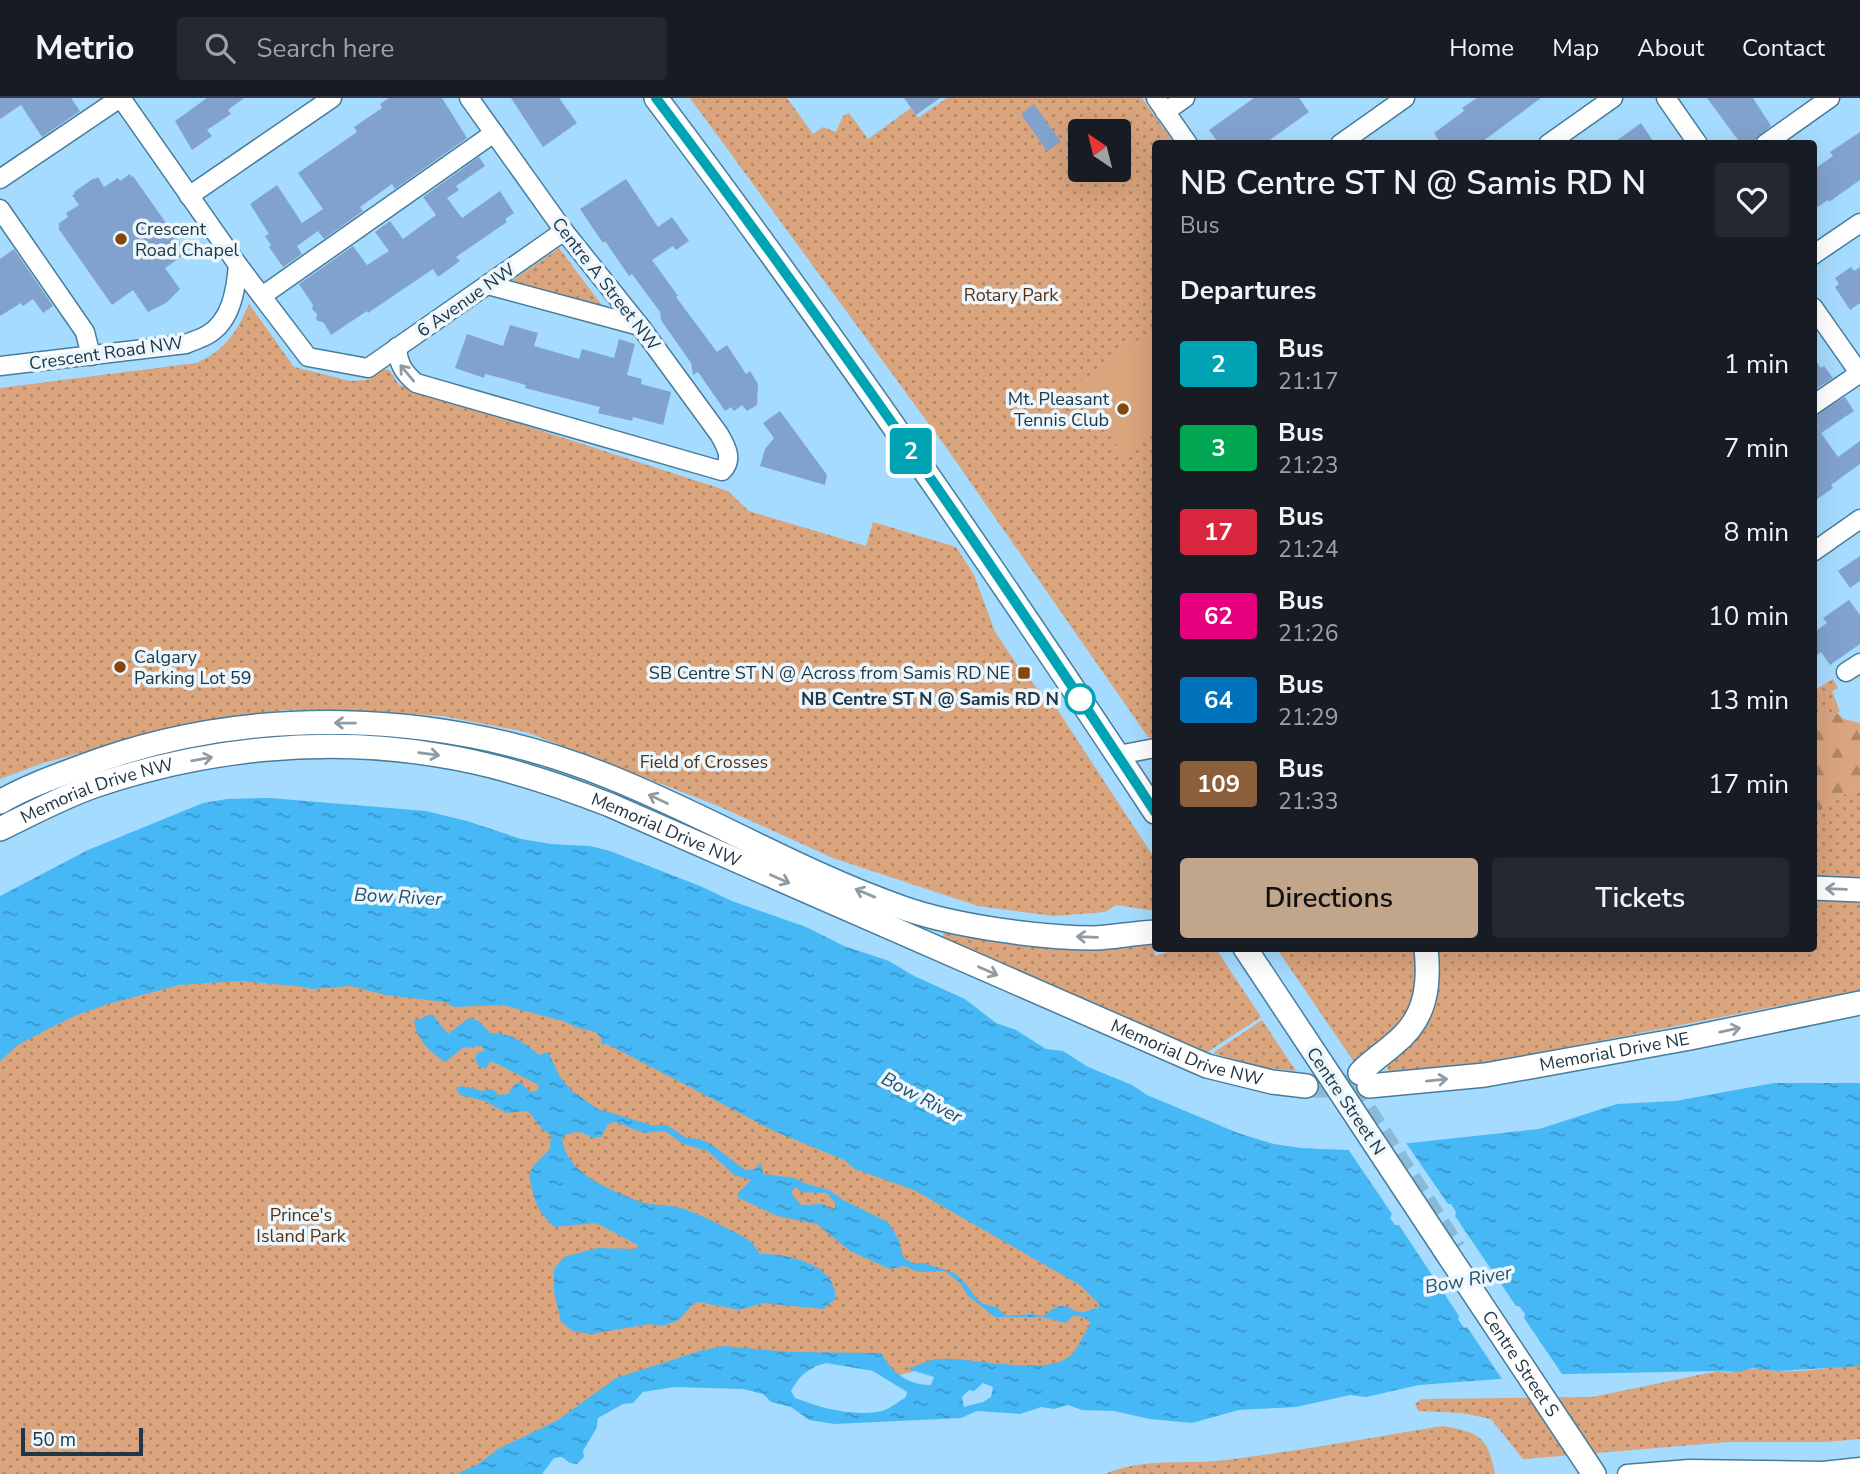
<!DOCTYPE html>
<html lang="en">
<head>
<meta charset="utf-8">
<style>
  body { margin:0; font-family:"Nunito Sans",sans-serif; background:#242831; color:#f1f3f6; height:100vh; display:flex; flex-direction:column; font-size:26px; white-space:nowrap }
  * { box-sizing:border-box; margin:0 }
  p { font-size:23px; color:#9ea1a6 }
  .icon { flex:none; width:38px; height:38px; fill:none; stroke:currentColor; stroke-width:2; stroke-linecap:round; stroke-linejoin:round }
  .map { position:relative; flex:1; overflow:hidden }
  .side { position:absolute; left:1152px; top:42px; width:665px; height:812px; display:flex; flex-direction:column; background:#171b24; border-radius:7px; box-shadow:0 7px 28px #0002 }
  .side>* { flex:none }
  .badge { padding:0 14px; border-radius:5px; font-size:24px; line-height:46px }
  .needle { width:46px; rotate:325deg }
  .fabs { position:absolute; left:1068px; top:21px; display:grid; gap:14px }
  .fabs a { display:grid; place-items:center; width:63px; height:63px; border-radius:7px; background:#171b24; box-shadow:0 7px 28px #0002; font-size:35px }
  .scale { position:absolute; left:21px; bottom:18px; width:122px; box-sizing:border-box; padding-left:7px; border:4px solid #213745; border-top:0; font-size:19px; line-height:24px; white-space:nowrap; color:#213745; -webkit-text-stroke:5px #ebf6fd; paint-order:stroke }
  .map>.badge { position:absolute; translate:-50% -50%; box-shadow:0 0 0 4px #fff }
  h2 { padding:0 28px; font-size:26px; line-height:63px }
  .round { display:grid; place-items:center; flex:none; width:74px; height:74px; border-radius:7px; background:#242831 }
  .summary { display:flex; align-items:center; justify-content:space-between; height:119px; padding:0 28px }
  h1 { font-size:33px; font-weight:600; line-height:52px }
  .primary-button { display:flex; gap:14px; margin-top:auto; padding:14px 28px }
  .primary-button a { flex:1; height:80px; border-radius:7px; background:#c1a68c; color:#111; font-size:28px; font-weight:600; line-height:80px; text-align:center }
  .primary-button a+a { background:#242831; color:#f1f3f6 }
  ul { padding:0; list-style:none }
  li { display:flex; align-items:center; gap:21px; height:84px; padding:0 28px }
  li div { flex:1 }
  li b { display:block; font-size:26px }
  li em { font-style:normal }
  li .badge { min-width:77px; font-weight:700; text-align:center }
  header { display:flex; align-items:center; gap:42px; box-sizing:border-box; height:98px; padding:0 35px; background:#171b24; border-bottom:2px solid #363941 }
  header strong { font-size:33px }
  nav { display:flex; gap:38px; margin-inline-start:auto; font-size:24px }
  .search { width:490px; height:63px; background:#242831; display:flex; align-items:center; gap:18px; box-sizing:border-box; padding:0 24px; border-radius:7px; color:#9ea1a6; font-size:26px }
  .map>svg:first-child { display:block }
  .grass { fill:url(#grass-dots); fill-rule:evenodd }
  .forest { fill:url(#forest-firs) }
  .garden { fill:#daa47d }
  .water { fill:url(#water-ripples); fill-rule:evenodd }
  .pier { fill:#a5dbfe }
  .building { fill:#82a2ce }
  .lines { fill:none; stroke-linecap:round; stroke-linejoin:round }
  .minor-tunnel { stroke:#8bbad9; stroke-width:18; stroke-dasharray:18 9; stroke-linecap:butt }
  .major-tunnel { stroke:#8bbad9; stroke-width:23; stroke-dasharray:23 11; stroke-linecap:butt }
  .minor-casing { stroke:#477c9b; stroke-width:21 }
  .major-casing { stroke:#477c9b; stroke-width:26 }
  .minor { stroke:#fff; stroke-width:18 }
  .major { stroke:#fff; stroke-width:23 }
  .major-bridge-casing { stroke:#477c9b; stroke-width:26; stroke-linecap:butt }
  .major-bridge { stroke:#fff; stroke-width:23 }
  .oneway { stroke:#909ba2 }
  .line-casing { stroke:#fff; stroke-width:16 }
  .line { stroke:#00a3b4; stroke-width:10 }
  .poi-dot { fill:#86470b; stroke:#ebf6fd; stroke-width:2.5 }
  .stop-dot { fill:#fff; stroke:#00a3b4; stroke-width:3.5 }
  .labels { text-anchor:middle; stroke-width:7; stroke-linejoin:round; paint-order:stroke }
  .poi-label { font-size:18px; fill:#213745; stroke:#ebf6fd; text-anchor:start }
  .street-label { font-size:18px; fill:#213745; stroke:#ebf6fd }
  .park-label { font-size:18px; fill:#553115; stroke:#ebf6fd }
  .stop-label { font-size:18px; font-weight:bold; fill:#213745; stroke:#ebf6fd; text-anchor:end }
  .water-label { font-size:19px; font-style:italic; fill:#25526c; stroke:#ebf6fd }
</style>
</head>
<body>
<header>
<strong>Metrio</strong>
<div class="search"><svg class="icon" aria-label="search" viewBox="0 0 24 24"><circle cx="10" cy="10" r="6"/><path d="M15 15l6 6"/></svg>Search here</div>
<nav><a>Home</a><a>Map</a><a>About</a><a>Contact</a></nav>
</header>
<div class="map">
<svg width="1860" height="1376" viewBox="0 0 1860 1376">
  <defs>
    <pattern id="grass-dots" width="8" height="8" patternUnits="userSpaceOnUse" patternTransform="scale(1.75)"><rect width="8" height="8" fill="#daa47d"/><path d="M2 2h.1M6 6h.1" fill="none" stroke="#b08668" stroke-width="1.8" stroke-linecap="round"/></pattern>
    <pattern id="forest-firs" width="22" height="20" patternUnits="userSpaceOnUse" patternTransform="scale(1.75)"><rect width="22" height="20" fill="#daa47d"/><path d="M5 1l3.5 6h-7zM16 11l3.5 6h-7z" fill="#b08668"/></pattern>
    <pattern id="water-ripples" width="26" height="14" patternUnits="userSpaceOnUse" patternTransform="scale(1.75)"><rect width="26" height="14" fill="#46b8f5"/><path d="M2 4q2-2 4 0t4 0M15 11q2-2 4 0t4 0" fill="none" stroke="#3a96c8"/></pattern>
  </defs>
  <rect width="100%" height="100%" fill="#a5dbfe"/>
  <g class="grass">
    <path d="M690 0H787L813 36 823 29 836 34 843 18 849 15 868 41 911 10 918 20 947 0H1142L1174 45 1155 46V641L1148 639 948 352ZM1080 33H1118V72H1080Z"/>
    <path d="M559 150 603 209 602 212 513 188 512 183Z"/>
    <path d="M249 206 294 269 350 283 368 282 385 271 390 273 399 287 728 393 749 413 866 448 873 424 956 449 974 477 995 534 1022 574 1057 611 1155 761V813L1116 807 1105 814 1053 818 978 808 833 760 716 707 526 634 443 618 369 613 283 612 184 627 43 665 0 681V290L196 265C226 252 236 235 249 206Z"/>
    <path d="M1833 581 1838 590 1832 593 1840 614 1823 619 1813 615V593Z"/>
    <path d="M1860 688V782L1813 780V706L1818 714 1837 700Z"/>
    <path d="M1813 802 1860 804V892L1486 965 1389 976 1386 966C1433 930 1442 910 1436 851L1813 850Z"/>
    <path d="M944 834 1012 846 1042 848 1153 844 1155 858 1176 851H1216L1261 919 1209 953 1207 956 942 842Z"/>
    <path d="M1277 851H1415C1417 881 1418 910 1394 933 1381 945 1366 953 1354 964Z"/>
    <path d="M319 878 503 902 600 931 916 1088 1085 1181 1107 1205 1073 1261 1046 1271 949 1265 891 1279 852 1262 656 1271 485 1376H0V950L76 912 180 882Z"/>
    <path d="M1262 922 1296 973 1252 968 1213 955Z"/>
    <path d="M1839 1268H1860V1341L1825 1344H1729L1523 1361 1491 1321 1462 1315 1418 1313 1415 1306 1422 1301 1592 1299 1718 1273C1730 1277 1739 1273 1750 1271 1759 1269 1769 1273 1778 1273 1798 1274 1819 1272 1839 1268Z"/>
    <path d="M1442 1328C1479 1334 1488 1338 1495 1376H1105C1144 1359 1185 1367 1226 1362 1298 1353 1370 1340 1442 1328Z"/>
  </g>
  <path class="forest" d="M1813 615 1823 619 1837 615 1844 621 1860 625V688L1837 700 1818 714 1813 706Z"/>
  <path class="garden" d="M1155 230V333L1123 356 1074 288Z"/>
  <path class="water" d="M270 700 426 713 467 723 521 741 551 746 590 748 610 753 700 788 732 803 806 829 844 848 889 863 914 878 965 901 996 925 1016 932 1046 951 1063 953 1088 969 1132 987 1147 997 1238 1035 1274 1046 1301 1050 1345 1052 1539 1031 1617 1006 1675 1003 1774 985H1860V1268L1777 1273 1752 1270 1740 1274 1718 1273 1566 1276 1419 1287 1366 1299 1350 1297 1296 1309 1239 1312 1192 1325 1150 1321 1114 1313 1082 1312 1068 1307 1054 1311 1041 1309 1020 1316 977 1313 961 1320 834 1326 809 1322 791 1309 771 1304 763 1296 743 1291 674 1289 643 1294 633 1305 623 1306 598 1320 596 1331 583 1353 584 1359 577 1366 570 1365 562 1359 554 1360 542 1376H456L477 1367 498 1351 558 1322 616 1280 703 1252 724 1248 789 1254 881 1255C893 1275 907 1287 931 1287L934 1279 908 1271C918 1267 928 1262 939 1261 969 1258 1048 1280 1071 1257 1079 1249 1084 1235 1091 1225L1083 1219 1074 1217 1066 1225 1042 1219H995L967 1197 961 1186 945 1173 919 1174 904 1168 890 1171 850 1153 817 1126 777 1118 739 1100 737 1096 751 1082 734 1077 708 1053 683 1046 665 1033 644 1035 615 1024 608 1026 601 1039 592 1040C583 1033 572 1032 562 1040 566 1076 609 1091 638 1103 651 1108 667 1106 681 1110 690 1112 743 1137 750 1143 754 1146 757 1152 760 1156 788 1155 838 1167 835 1201L823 1211 763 1205 740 1212 699 1204 693 1206 679 1222 662 1228 650 1226 590 1236 573 1233 561 1224 554 1193V1171L564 1159 597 1150 636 1151 638 1147 596 1125 555 1129C535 1111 534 1101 529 1076L534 1067 550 1051 551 1037 542 1031 528 1013 506 1015 485 1003 460 997 456 991 462 988 483 993 492 991 499 997 508 996 514 987 520 984 530 994 537 993 539 987 491 963 485 971 479 968 475 961 477 955 484 953 482 948 462 950 446 964C431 956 416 940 414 923L432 916 448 936 469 920 479 923 490 935C509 934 525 945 539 957L548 954 560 979 572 993 598 1011 651 1027H667L686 1040 700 1041 711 1046 745 1072 754 1071 761 1065 763 1076 794 1080 807 1086 829 1092 843 1102 888 1124 899 1142 903 1159 912 1165H924L956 1176 967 1187 976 1200 983 1206 997 1209 1006 1218 1031 1216 1044 1218C1070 1193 1071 1225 1094 1210L1098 1211 1099 1206 1080 1187 914 1092 855 1071 844 1062 774 1033 607 946 602 947 601 940 596 934 578 930 563 923 502 907 454 909 445 904 386 897 351 888 313 891 297 888 239 883 179 887 108 906 77 917 46 932 18 947 0 963V798L88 752 203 705 227 701ZM795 1089H797L800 1094 827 1095 835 1105V1110L831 1111 823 1106 801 1107 791 1095ZM826 1265 873 1273 907 1294 906 1299C899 1303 890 1311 882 1313 854 1319 821 1310 795 1300L791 1293C799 1278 809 1269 826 1265ZM983 1285 993 1289 991 1299 983 1304 964 1309 962 1299 969 1292 974 1293Z"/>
  <path class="pier" d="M1404 1042 1448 1106H1451L1456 1114 1455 1118 1516 1208H1519L1525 1216 1524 1220 1564 1279 1504 1284 1467 1229 1464 1230 1458 1221 1459 1218 1399 1127H1395L1390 1120 1392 1116 1346 1048Z"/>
  <g class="building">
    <path d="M0 0H71L80 13 42 39 21 7 0 21Z"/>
    <path d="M207 0H244L228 12 231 16 207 32 212 38 192 52 175 23Z"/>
    <path d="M389 0H442L467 40 395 91 392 86 360 109 363 113 324 141 318 133 297 148 302 156 283 169 269 149 271 147 265 138 269 136 250 106 277 87 302 125 323 111 298 75 357 34 354 29 382 10 380 6Z"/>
    <path d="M511 0H559L577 25 543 49Z"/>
    <path d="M904 0H940L916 17Z"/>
    <path d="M1254 0H1299L1309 14 1264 46H1219L1209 32Z"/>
    <path d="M1477 0H1541L1479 46H1441L1434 35 1464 13 1462 10Z"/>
    <path d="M1707 0H1753L1771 28 1750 46H1741Z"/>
    <path d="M1034 6 1061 44 1047 53 1021 16Z"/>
    <path d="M1641 25 1655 46H1612Z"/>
    <path d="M1860 34V82L1829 104 1828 102 1813 112V72L1833 58 1830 54Z"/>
    <path d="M479 59 485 68 456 88 459 92 447 100 462 120 500 93 514 115 505 121 507 124 456 159 460 163 438 179 433 171 368 215 367 213 331 237 324 225 316 222 317 216 312 211 313 207 299 186 353 148 367 167 389 153 375 134 390 123 403 141 436 117 423 99Z"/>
    <path d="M130 76 132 79 133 78 185 152V156L165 170 180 191 166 205 148 214 133 192 112 207 58 130 60 129 58 126 68 119 66 115 79 107 72 97 75 96 74 94 94 80 95 81 98 79 104 89 118 80 120 83Z"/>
    <path d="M626 81 658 129 672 119 689 143 676 152 673 148 652 162 678 198 676 199 717 254 727 247 746 276 750 273 758 286 757 307 747 313 742 307 734 313 731 309 725 313 698 274 693 277 691 265 661 222 660 214 632 176 629 178 605 143 603 145 580 111Z"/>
    <path d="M14 151 53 208 43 215 33 201 23 208 21 205 0 218V161Z"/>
    <path d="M1851 169 1854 173 1860 169V205L1850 212 1835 189 1839 186 1835 180Z"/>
    <path d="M510 227 538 235 534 248 579 261 582 251 614 260 619 241 635 246 627 277 642 281 641 286 671 294 663 327 633 319 632 323 598 315 600 309 525 290 526 287 501 280 485 276 484 280 455 270 467 236 503 248Z"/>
    <path d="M1813 259 1821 270 1824 268 1833 280 1813 293Z"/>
    <path d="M1845 299 1854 313 1821 335 1838 359 1860 343V366L1831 387 1833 390 1813 404V318Z"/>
    <path d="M780 313 827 377 825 387 760 368 765 351 774 340 763 325Z"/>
    <path d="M1860 458V483L1850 490 1838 473Z"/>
    <path d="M1849 502 1860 517V546L1830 567 1821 554 1813 560V535L1827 525 1823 520Z"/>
  </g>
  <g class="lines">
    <path class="minor-tunnel" d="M1353 989 1457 1150"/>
    <path class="major-tunnel" d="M1306 988H1369"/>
    <g class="minor-casing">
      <g id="minor">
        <path d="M121 0 238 167 308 259 368 270 564 133"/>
        <path d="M1156 0 1188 46"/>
        <path d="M1666 0 1698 46"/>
        <path d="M1165 14 1185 0"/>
        <path d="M1340 46 1405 0"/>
        <path d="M1548 46 1613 0"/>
        <path d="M1765 46 1830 0"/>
        <path d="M0 81 120 0"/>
        <path d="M189 98 332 0"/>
        <path d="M0 111 85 234 91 258"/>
        <path d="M1813 157 1860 125"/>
        <path d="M488 187 640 228"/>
        <path d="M262 198 494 35"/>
        <path d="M1813 209 1860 276"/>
        <path d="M397 249C398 266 404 275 416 285L722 373C734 362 726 348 719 336L640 228 564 133 469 0"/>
        <path d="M0 268 186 246C192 243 200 241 207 237 231 224 236 192 238 167"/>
        <path d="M1813 307 1860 275"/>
        <path d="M1813 454 1860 421"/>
        <path d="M1846 574 1860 565"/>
        <path d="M1118 657 1155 650"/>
        <path d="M1627 1376 1689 1371 1823 1373 1860 1369"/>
      </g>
    </g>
    <g class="major-casing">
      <g id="major">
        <path d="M656 0C831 232 995 471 1155 714"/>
        <path d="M0 704C24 690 51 680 78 670 246 605 443 611 610 679 710 719 802 775 903 810 954 828 1041 840 1095 840 1115 839 1135 835 1155 834"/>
        <path id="s1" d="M0 731C31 716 64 698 97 687 205 651 324 638 437 657 497 666 554 685 610 707L1207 968 1272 984 1306 988"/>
        <path d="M1813 790 1860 792"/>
        <path d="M1245 850 1322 966"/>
        <path d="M1360 975C1370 964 1383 956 1394 946 1426 921 1430 888 1426 850"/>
        <path id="s2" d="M1369 988 1485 977 1690 940 1860 905"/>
        <path id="s3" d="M1447 1155 1594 1376"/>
      </g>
    </g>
    <use href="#minor" class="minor"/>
    <use href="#major" class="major"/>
    <g class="major-bridge-casing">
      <path id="major-bridge" d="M1322 966 1447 1155"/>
    </g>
    <use href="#major-bridge" class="major-bridge"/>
  </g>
  <defs><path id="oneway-shaft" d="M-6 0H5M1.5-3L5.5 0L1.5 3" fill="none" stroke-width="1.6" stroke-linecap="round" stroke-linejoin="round" transform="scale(1.75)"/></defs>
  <g class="oneway">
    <use href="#oneway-shaft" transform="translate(407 275) rotate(-130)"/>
    <use href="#oneway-shaft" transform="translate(345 625) rotate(-179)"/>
    <use href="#oneway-shaft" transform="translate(429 656) rotate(7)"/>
    <use href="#oneway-shaft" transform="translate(202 661) rotate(-10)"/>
    <use href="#oneway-shaft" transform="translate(658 701) rotate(-155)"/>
    <use href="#oneway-shaft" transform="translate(780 781) rotate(24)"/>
    <use href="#oneway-shaft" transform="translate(1836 791) rotate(-178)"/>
    <use href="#oneway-shaft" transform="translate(865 795) rotate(-157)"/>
    <use href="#oneway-shaft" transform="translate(1087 839) rotate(-178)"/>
    <use href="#oneway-shaft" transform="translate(988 873) rotate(24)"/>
    <use href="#oneway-shaft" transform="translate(1730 932) rotate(-12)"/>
    <use href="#oneway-shaft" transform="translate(1437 982) rotate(-6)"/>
  </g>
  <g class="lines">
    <g class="line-casing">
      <path id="line" d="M656 0C831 231 996 471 1155 714"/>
    </g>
    <use href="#line" class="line"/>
  </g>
  <g class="poi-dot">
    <circle cx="121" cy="141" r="7"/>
    <circle cx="1123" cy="311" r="7"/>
    <circle cx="120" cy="569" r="7"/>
    <rect x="1017" y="568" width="14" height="14" rx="3.5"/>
  </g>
  <circle class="stop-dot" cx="1080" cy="601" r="14"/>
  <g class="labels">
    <g class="poi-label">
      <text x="135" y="137">Crescent<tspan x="135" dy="21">Road Chapel</tspan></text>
      <text x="1109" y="307" text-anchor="end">Mt. Pleasant<tspan x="1109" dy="21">Tennis Club</tspan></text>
      <text x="134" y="565">Calgary<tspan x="134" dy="21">Parking Lot 59</tspan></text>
      <text x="1010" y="581" text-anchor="end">SB Centre ST N @ Across from Samis RD NE</text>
    </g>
    <g class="street-label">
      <text transform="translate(606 186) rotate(52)" y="6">Centre A Street NW</text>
      <text transform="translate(466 202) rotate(-35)" y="6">6 Avenue NW</text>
      <text transform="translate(106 255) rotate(-8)" y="6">Crescent Road NW</text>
      <text dy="6" stroke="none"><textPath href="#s1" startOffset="105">Memorial Drive NW</textPath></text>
      <text dy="6" stroke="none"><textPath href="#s1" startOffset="693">Memorial Drive NW</textPath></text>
      <text dy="6" stroke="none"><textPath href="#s1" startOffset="1260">Memorial Drive NW</textPath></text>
      <text dy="6" stroke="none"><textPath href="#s2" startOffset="248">Memorial Drive NE</textPath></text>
      <text transform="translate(1346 1003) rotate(56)" y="6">Centre Street N</text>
      <text dy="6" stroke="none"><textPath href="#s3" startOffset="133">Centre Street S</textPath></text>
    </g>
    <g class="park-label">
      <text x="1011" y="203">Rotary Park</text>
      <text x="704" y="670">Field of Crosses</text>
      <text x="301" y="1123">Prince's<tspan x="301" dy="21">Island Park</tspan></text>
    </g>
    <g class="stop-label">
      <text x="1059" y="607">NB Centre ST N @ Samis RD N</text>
    </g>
    <g class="water-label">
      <text transform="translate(398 798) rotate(3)" y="7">Bow River</text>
      <text transform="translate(922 999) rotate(28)" y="7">Bow River</text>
      <text transform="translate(1468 1181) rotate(-10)" y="7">Bow River</text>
    </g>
  </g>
</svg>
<div class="fabs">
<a><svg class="needle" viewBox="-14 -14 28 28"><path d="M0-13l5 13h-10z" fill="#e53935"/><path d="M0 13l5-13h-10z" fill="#9ea1a6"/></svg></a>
</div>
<div class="scale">50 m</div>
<b class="badge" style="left:911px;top:353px;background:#00a3b4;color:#fff">2</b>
<section class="side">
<div class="summary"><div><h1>NB Centre ST N @ Samis RD N</h1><p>Bus</p></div><a class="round"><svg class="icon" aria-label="heart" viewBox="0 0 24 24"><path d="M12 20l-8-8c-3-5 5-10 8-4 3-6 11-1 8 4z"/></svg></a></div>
<h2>Departures</h2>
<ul>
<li><span class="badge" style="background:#00a3b4;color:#fff">2</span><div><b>Bus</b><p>21:17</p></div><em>1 min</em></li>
<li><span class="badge" style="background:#00a651;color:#fff">3</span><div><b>Bus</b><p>21:23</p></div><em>7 min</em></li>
<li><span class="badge" style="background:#d7263d;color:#fff">17</span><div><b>Bus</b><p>21:24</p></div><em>8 min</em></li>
<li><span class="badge" style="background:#e6007e;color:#fff">62</span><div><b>Bus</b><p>21:26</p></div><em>10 min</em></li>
<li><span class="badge" style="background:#0072bc;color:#fff">64</span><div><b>Bus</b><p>21:29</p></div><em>13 min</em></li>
<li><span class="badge" style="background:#8b5e3c;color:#fff">109</span><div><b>Bus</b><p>21:33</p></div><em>17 min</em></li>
</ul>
<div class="primary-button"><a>Directions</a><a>Tickets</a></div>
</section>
</div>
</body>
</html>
